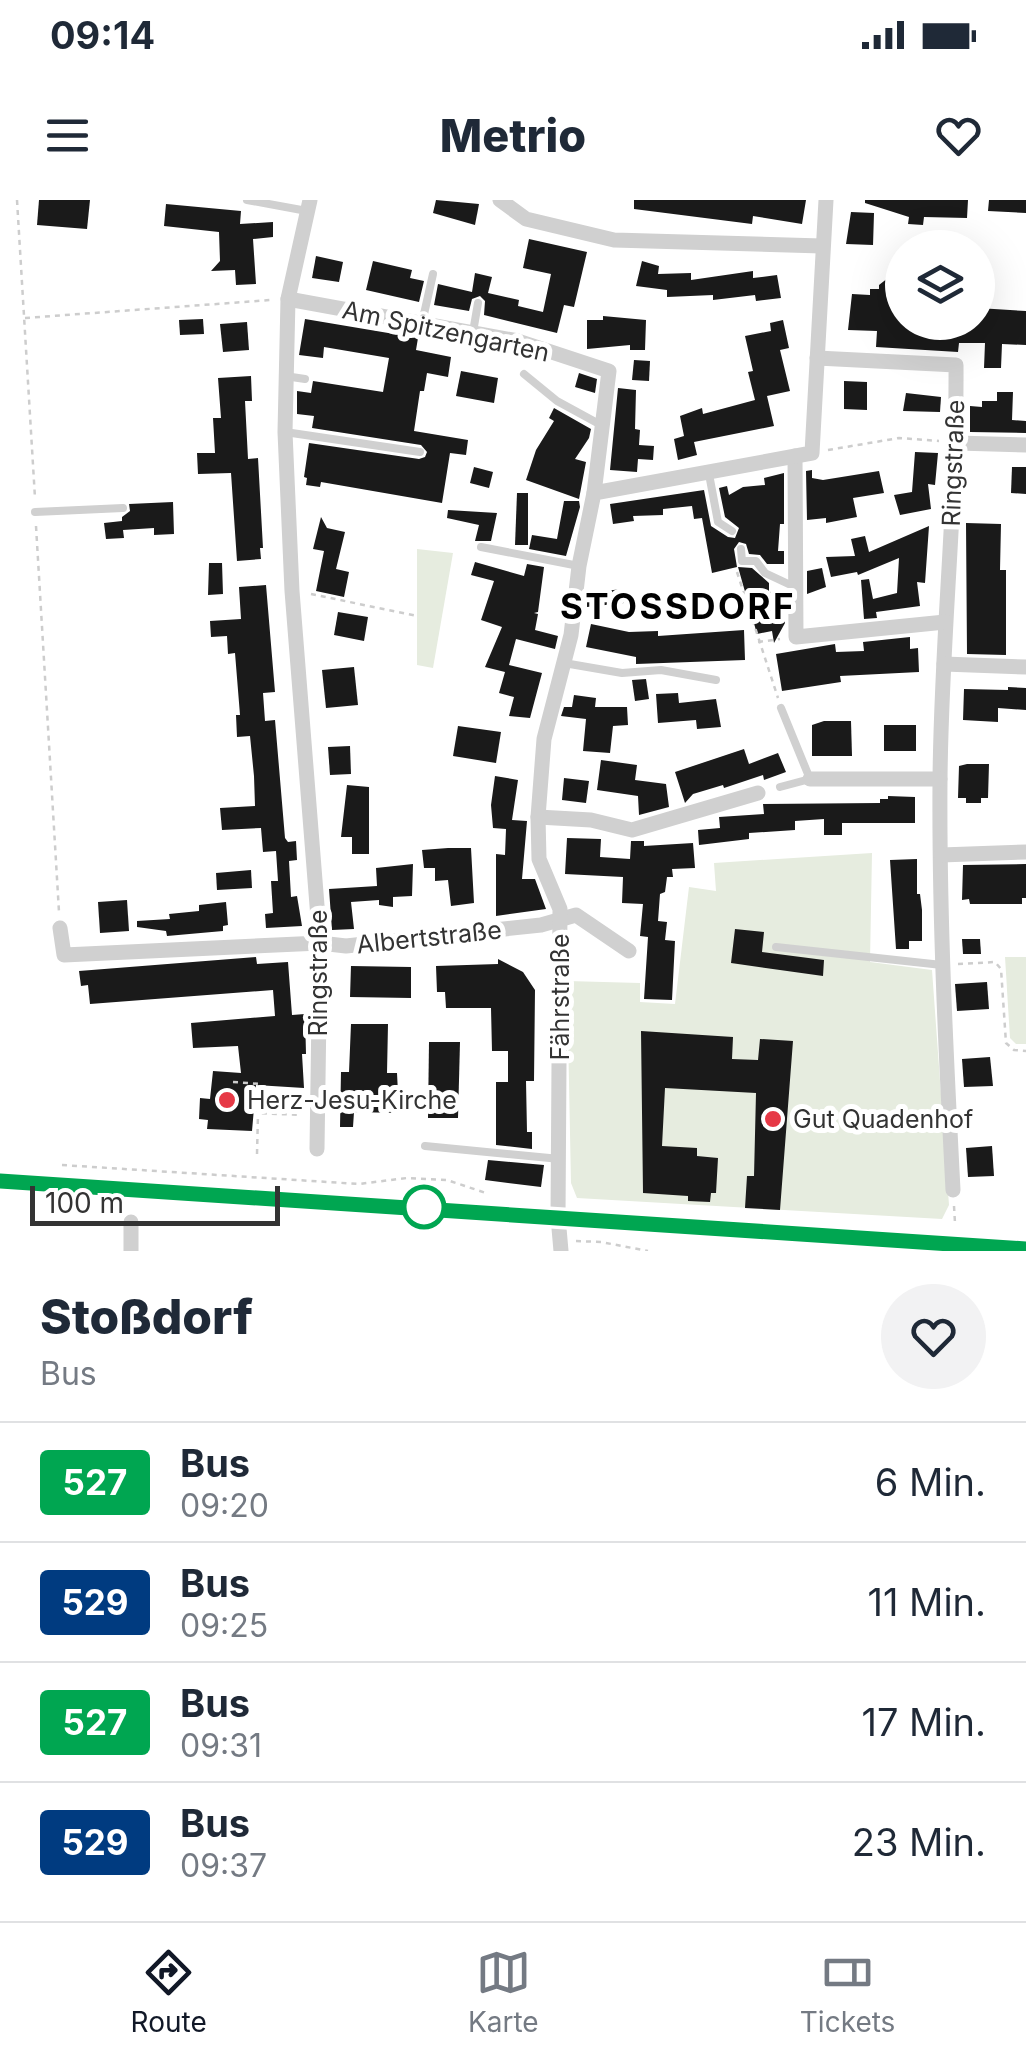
<!DOCTYPE html>
<html lang="de">
<head>
<meta charset="utf-8">
<style>
  body { margin:0; font-family:Inter,sans-serif; background:#f2f2f3; color:#1f2937; height:100vh; display:flex; flex-direction:column; font-size:38px; white-space:nowrap }
  * { box-sizing:border-box; margin:0 }
  p { font-size:32px; color:#747a83 }
  .icon { flex:none; width:55px; height:55px; fill:none; stroke:currentColor; stroke-width:2; stroke-linecap:round; stroke-linejoin:round }
  .map { position:relative; height:1051px; overflow:hidden }
  .drawer { display:flex; flex-direction:column; background:#fff; flex:1 }
  .drawer>* { flex:none }
  .badge { padding:0 20px; border-radius:8px; font-size:35px; line-height:65px }
  .tools { position:absolute; left:885px; top:30px; display:grid; gap:20px }
  .tools a { display:grid; place-items:center; width:110px; height:110px; border-radius:50%; background:#fff; box-shadow:0 10px 40px #0002; font-size:50px }
  .scale { position:absolute; left:30px; bottom:25px; width:250px; box-sizing:border-box; padding-left:10px; border:5px solid #333; border-top:0; font-size:28px; line-height:35px; white-space:nowrap; color:#333; -webkit-text-stroke:8px #fff; paint-order:stroke }
  .map>.badge { position:absolute; translate:-50% -50%; box-shadow:0 0 0 5px #fff }
  .round { display:grid; place-items:center; flex:none; width:105px; height:105px; border-radius:52px; background:#f2f2f3 }
  .head { display:flex; align-items:center; justify-content:space-between; height:170px; padding:0 40px }
  h1 { font-size:48px; font-weight:800; line-height:75px }
  ul { padding:0; list-style:none }
  li { display:flex; align-items:center; gap:30px; height:120px; padding:0 40px; border-top:2px solid #e0e1e3 }
  li div { flex:1 }
  li b { display:block; font-size:38px }
  li em { font-style:normal }
  li .badge { min-width:110px; font-weight:700; text-align:center }
  .status { display:flex; justify-content:space-between; align-items:center; height:70px; padding:0 50px; background:#fff; direction:ltr }
  .status svg { height:28px; fill:currentColor }
  header { display:flex; justify-content:space-between; align-items:center; height:130px; padding:0 40px; background:#fff; font-size:45px; font-weight:800 }
  .menu { display:flex; justify-content:space-around; align-items:center; height:140px; border-top:2px solid #e0e1e3; background:#fff; font-size:28px; color:#747a83 }
  .menu a { display:grid; justify-items:center; gap:5px }
  .menu .on { color:#111827 }
  .map>svg:first-child { display:block }
  .green { fill:#e6ecdf }
  .building { fill:#1a1a1a }
  .lines { fill:none; stroke-linecap:round; stroke-linejoin:round }
  .path { stroke:#cdcdcd; stroke-width:2.5; stroke-dasharray:5 5; stroke-linecap:butt }
  .lane { stroke:#d0d0d0; stroke-width:8 }
  .street { stroke:#d0d0d0; stroke-width:15 }
  .secondary { stroke:#bdbdbd; stroke-width:20 }
  .line-casing { stroke:#fff; stroke-width:22 }
  .line { stroke:#00a651; stroke-width:15 }
  .poi-dot { fill:#e63946; stroke:#fff; stroke-width:4 }
  .stop-dot { fill:#fff; stroke:#00a651; stroke-width:5 }
  .labels { text-anchor:middle; stroke-width:10; stroke-linejoin:round; paint-order:stroke }
  .street-label { font-size:25px; fill:#333; stroke:#fff }
  .poi-label { font-size:25px; fill:#333; stroke:#fff; text-anchor:start }
  .district-label { font-size:35px; font-weight:bold; letter-spacing:2.5px; fill:#000; stroke:#fff }
</style>
</head>
<body>
<div class="status"><b>09:14</b><svg viewBox="0 0 49 12"><path d="M0 12V9h3v3zM5 12V6h3v6zM10 12V3h3v9zM15 12V0h3v12zM26 1h20v11H26zM47 4h2v5h-2z"/></svg></div>
<header><svg class="icon" aria-label="menu" viewBox="0 0 24 24"><path d="M4 6h16M4 12h16M4 18h16"/></svg>Metrio<svg class="icon" aria-label="heart" viewBox="0 0 24 24"><path d="M12 20l-8-8c-3-5 5-10 8-4 3-6 11-1 8 4z"/></svg></header>
<div class="map">
<svg width="1026" height="1051" viewBox="0 0 1026 1051">
  <rect width="100%" height="100%" fill="#fff"/>
  <g class="green">
    <path d="M417 349 453 353 433 468 417 465Z"/>
    <path d="M872 653 870 762 932 770 949 1005 942 1019 577 998 571 983 567 781 640 783V802L675 804 689 687 716 691 714 663Z"/>
    <path d="M1005 757H1026V844H1016L1010 838Z"/>
  </g>
  <g class="building">
    <path d="M39 0H90L87 29 37 25Z"/>
    <path d="M436 0 479 4 475 25 433 13Z"/>
    <path d="M634 0H806L802 24 753 16 752 24 634 9Z"/>
    <path d="M865 0H968L967 18 924 17 923 25 908 24 909 17 865 3Z"/>
    <path d="M989 0H1026V13L988 11Z"/>
    <path d="M166 4 241 11 240 24 273 22V37L253 39 256 84 236 85 235 70 211 71 220 61 219 32 164 26Z"/>
    <path d="M851 12 874 13 873 45 846 44Z"/>
    <path d="M529 39 587 52 574 107 564 105 557 133 484 115 485 101 480 96 472 99 469 111 434 105 438 84 472 92 475 73 492 77 488 93 519 100 518 106 543 112 551 74 523 68Z"/>
    <path d="M316 56 343 62 339 82 312 78Z"/>
    <path d="M373 61 412 70 410 78 424 81 419 102 366 90Z"/>
    <path d="M642 61 659 66 658 74 691 73V80L753 71V78L777 75 781 98 756 101 755 95 713 100V95L667 97V90L636 86Z"/>
    <path d="M902 67V122H978V108L1026 111V145L1002 144 1001 168H984L985 143H959L958 152 876 147 877 131 848 130 852 94 870 95V89H879V85Z"/>
    <path d="M603 116 646 120 645 150H630V145L587 149V120H603Z"/>
    <path d="M203 119 204 134 180 135 179 120Z"/>
    <path d="M305 119 418 138 416 150 451 157 448 177 427 173 424 191H420L414 231 468 240 466 255 450 253 442 303 321 282 320 287 306 285 307 278 304 277 309 243 419 259 425 257 427 252 421 245 312 228 314 216 297 214V191L311 193 313 181 383 192 389 158 324 147 323 158 299 155Z"/>
    <path d="M783 120 789 148 780 150 790 191 767 196 774 226 694 242 697 255 678 260 674 239 684 236 680 216 702 208 703 214 755 200 748 172 753 171 745 136 771 131 770 123Z"/>
    <path d="M247 122 249 150 223 152 220 124Z"/>
    <path d="M634 160 650 161 649 181 632 180Z"/>
    <path d="M461 171 498 178 494 203 456 196Z"/>
    <path d="M579 173 597 179 595 193 575 187Z"/>
    <path d="M251 176 252 201H245L248 259 258 258 263 348H260L261 359 237 361 231 273 198 274 197 253H215L213 218H221L218 178Z"/>
    <path d="M844 181 867 182V210L844 209Z"/>
    <path d="M618 188 636 190 635 229 640 230 639 245 654 246 653 260 638 259 637 272 610 270Z"/>
    <path d="M997 192H1013L1012 220 1026 221V233L970 232V206L982 207V201H997Z"/>
    <path d="M906 193 941 197 940 212 903 211Z"/>
    <path d="M554 208 591 229 589 238 575 259 586 262 579 299 526 280 536 250 554 221 549 218Z"/>
    <path d="M915 252 938 253 935 285 928 284 931 309 900 315 894 295 912 292Z"/>
    <path d="M474 267 493 272 489 288 470 283Z"/>
    <path d="M1012 267H1026V294L1011 293Z"/>
    <path d="M812 270V278L823 280 879 271 884 293 853 298 857 317 826 323V318L807 320 806 271Z"/>
    <path d="M784 273V324H780L778 351H784V364H767L760 355 749 354 746 344 739 342 734 349 737 367 712 373 702 318 694 319 692 306 663 309V315L633 316 634 321 613 324 610 304 704 290 711 326 728 337 735 338 739 328 725 317 719 288 727 286 729 295 743 287 765 285 764 278Z"/>
    <path d="M517 293H528V345H515Z"/>
    <path d="M564 301H579L580 307 566 356 529 349 532 335 557 339Z"/>
    <path d="M173 302 174 334 154 335V328L123 330 124 338 106 339 104 323 122 321V317L130 311 129 304Z"/>
    <path d="M448 310 497 313 491 341H475L479 325 447 318Z"/>
    <path d="M321 317 327 328 345 332 336 369 349 372 344 397 316 391 324 351 313 349Z"/>
    <path d="M966 323 1001 324 1000 370H1006V455L967 454Z"/>
    <path d="M929 326 925 383 917 382 920 406 876 412 877 418 864 419 861 380 869 379 873 399 897 393 899 358 858 375 857 372 831 377 826 357 855 356 851 339 865 336 869 352Z"/>
    <path d="M475 362 524 376 527 364 544 367 538 412 534 413 538 414 535 430 558 436 555 449 516 439 509 465 542 473 530 518 509 516 514 497 499 493 505 472 485 467 502 427 481 420 494 381 471 375Z"/>
    <path d="M209 363H222L223 394 208 395Z"/>
    <path d="M738 367 752 368 769 383V392L784 391 785 402 770 408 772 415 783 413 785 423 774 443 772 431 757 434Z"/>
    <path d="M822 368 826 387 807 394V371Z"/>
    <path d="M266 385 275 492 263 493 265 521 275 520 285 638 288 642 296 641 297 660 289 661 291 697 297 696 302 726 266 728 265 714 273 713 271 681H278L276 651 263 652 261 628 222 630 220 608 255 606 254 576 250 536 237 537 236 515H240L235 453 228 454 227 436 211 437 210 421 241 419 239 387Z"/>
    <path d="M622 389 624 403 587 407V393Z"/>
    <path d="M338 412 368 417 364 441 334 435Z"/>
    <path d="M591 424 629 432 658 431V436L744 430 745 460 636 464V457L586 447Z"/>
    <path d="M910 437V449L918 448 919 472 840 476 841 482 782 491 776 454 835 444 836 452 864 451 863 442Z"/>
    <path d="M354 467 358 505 326 508 322 470Z"/>
    <path d="M646 479 649 499 635 501 632 480Z"/>
    <path d="M1008 487 1026 488V510L998 508V522L963 520 964 489 1008 490Z"/>
    <path d="M678 493 679 503 716 499 721 527 697 529 696 520 658 523 656 494Z"/>
    <path d="M574 495 596 498 595 507H627L628 525 613 526 610 553 583 551 586 519 561 516 564 507H572Z"/>
    <path d="M824 521H851L852 556H812V525Z"/>
    <rect x="884" y="525" width="32" height="26"/>
    <path d="M458 526 501 532 496 563 453 556Z"/>
    <path d="M350 546 351 574 330 575 328 547Z"/>
    <path d="M744 549 749 564 778 553 786 572 764 580 763 575 724 588 723 585 693 594 685 603 675 572Z"/>
    <path d="M601 560 637 565 635 580 666 584 669 607 639 615 638 596 597 590Z"/>
    <path d="M967 564H989L988 598H981V603H966V598H958L959 566Z"/>
    <path d="M495 576 518 580 512 620 527 621 522 679H535L546 709 496 716V654L505 655 506 629 493 628 491 605Z"/>
    <path d="M564 578 589 581 586 603 562 600Z"/>
    <path d="M347 585 369 587V654H352V637H341Z"/>
    <path d="M888 596 915 597V623H842V635H824V619L795 621V630L749 633V639L699 645 698 630 720 628 719 617 764 614 763 604 880 603V599H888Z"/>
    <path d="M567 638 601 639 600 657 630 659 631 641H644V646L693 643 695 668 672 669 673 677H667L665 692 660 694 658 721 667 722 665 740 675 741 672 800 644 799 648 737 640 736 643 704 622 703 623 677 565 674Z"/>
    <path d="M448 648H471L474 703 451 706 448 680 435 681V668H424L422 650Z"/>
    <path d="M917 659V694H920L922 710V741H909V749H896L890 660Z"/>
    <path d="M413 664 412 696 393 697V707L379 705V700L351 702 354 729 332 730 329 689 377 686 376 668Z"/>
    <path d="M1026 664V698H1022V704H970L969 699 962 700 963 665Z"/>
    <path d="M251 670 252 688 217 690 216 673Z"/>
    <path d="M127 700 129 731 100 733 98 702Z"/>
    <path d="M226 702 228 725 223 726V731L167 736 166 731 137 727V721L170 719 169 714 199 711V705Z"/>
    <path d="M735 729 764 732 762 752 824 760 823 776 731 763Z"/>
    <path d="M962 739H980L981 754H963Z"/>
    <path d="M256 757 257 764 288 762 292 815 305 814 306 854H302L304 888 256 885 252 931 207 929 208 920 199 919 200 898 210 899 213 871 241 873 238 846 193 848 191 823 275 816 273 790 90 804 88 785 81 786 79 771Z"/>
    <path d="M498 759 523 772 535 790 534 881H526L527 932H532V949L496 945V882H508V851H492L491 808H446L445 792H437L436 766 498 764Z"/>
    <path d="M351 766 411 767V798L350 797Z"/>
    <path d="M987 782 989 809 957 811 955 784Z"/>
    <path d="M351 824H388L387 873H397L399 913 354 912 353 927H340L341 872H349Z"/>
    <path d="M641 831 733 837 732 859 758 860 760 839 793 841 780 1010 745 1008 747 976H754L756 893 665 888 662 946 697 948V956L718 958 716 993H711L710 1002 688 1001V996L643 993Z"/>
    <path d="M429 842H460L458 918H428Z"/>
    <path d="M990 857 993 886 964 887 962 859Z"/>
    <path d="M992 946 994 976 968 977 966 948Z"/>
    <path d="M488 960 544 965 541 987 485 980Z"/>
  </g>
  <g class="lines">
    <g class="path">
      <path d="M17 0 35 298"/>
      <path d="M25 118 271 100"/>
      <path d="M828 250 899 238 939 241"/>
      <path d="M36 326 59 712"/>
      <path d="M737 372 778 498"/>
      <path d="M311 394 417 416"/>
      <path d="M758 442 780 439"/>
      <path d="M958 764 995 762 1001 769 1006 843 1014 850 1026 851"/>
      <path d="M233 882 260 884 258 913 300 915"/>
      <path d="M257 954 258 914"/>
      <path d="M62 965 359 984 407 978 447 980 486 993"/>
      <path d="M954 1006 955 1023"/>
      <path d="M576 1041 601 1042 648 1051"/>
    </g>
    <g class="lane">
      <path d="M247 0 307 11"/>
      <path d="M422 123 433 74"/>
      <path d="M473 132 478 103"/>
      <path d="M524 174 557 201 601 225"/>
      <path d="M285 176 305 179"/>
      <path d="M285 232 420 252"/>
      <path d="M709 274 718 322 732 331"/>
      <path d="M35 312 123 308"/>
      <path d="M481 347 579 366"/>
      <path d="M741 349 742 361H756L765 373 797 388"/>
      <path d="M564 463 622 473 661 470 716 480"/>
      <path d="M780 587 810 579 781 508"/>
      <path d="M776 747 942 765"/>
      <path d="M425 946 560 959"/>
    </g>
    <g class="street">
      <path d="M310 0 288 99 285 232 292 391 320 743 317 949"/>
      <path d="M500 0 526 19 614 40 822 46"/>
      <path d="M288 99 518 141 609 171 594 293"/>
      <path d="M817 158 956 165C957 304 941 442 940 581 939 717 946 854 953 990"/>
      <path d="M957 243 1026 245"/>
      <path d="M795 256 796 437 945 422"/>
      <path d="M944 464 1026 467"/>
      <path d="M810 579H940"/>
      <path d="M538 617 591 620 632 630 758 593"/>
      <path d="M941 655 1026 652"/>
      <path d="M60 728 64 755 320 743 346 746 541 725 576 715 629 751"/>
      <path d="M131 1051V1022"/>
      <path d="M561 1051 558 1017 560 709 539 659 538 617 544 539 571 435 579 366 594 293 812 253 826 0"/>
    </g>
    <path class="secondary" d="M0 981 1026 1049"/>
  </g>
  <g class="lines">
    <g class="line-casing">
      <path id="line" d="M0 981 1026 1049"/>
    </g>
    <use href="#line" class="line"/>
  </g>
  <g class="poi-dot">
    <circle cx="227" cy="900" r="10"/>
    <circle cx="773" cy="919" r="10"/>
  </g>
  <circle class="stop-dot" cx="424" cy="1007" r="20"/>
  <g class="labels">
    <g class="street-label">
      <text transform="translate(446 131) rotate(12)" y="9">Am Spitzengarten</text>
      <text transform="translate(953 263) rotate(-88)" y="9">Ringstraße</text>
      <text transform="translate(429 737) rotate(-6)" y="9">Albertstraße</text>
      <text transform="translate(318 773) rotate(-90)" y="9">Ringstraße</text>
      <text transform="translate(560 797) rotate(-90)" y="9">Fährstraße</text>
    </g>
    <g class="poi-label">
      <text x="247" y="909">Herz-Jesu-Kirche</text>
      <text x="793" y="928">Gut Quadenhof</text>
    </g>
    <g class="district-label">
      <text x="678" y="419">STOSSDORF</text>
    </g>
  </g>
</svg>
<div class="tools">
<a><svg class="icon" aria-label="layers" viewBox="0 0 24 24"><path d="M12 4l9 5-9 5-9-5zM3 14l9 5 9-5"/></svg></a>
</div>
<div class="scale">100 m</div>
</div>
<section class="drawer">
<div class="head"><div><h1>Stoßdorf</h1><p>Bus</p></div><a class="round"><svg class="icon" aria-label="heart" viewBox="0 0 24 24"><path d="M12 20l-8-8c-3-5 5-10 8-4 3-6 11-1 8 4z"/></svg></a></div>
<ul>
<li><span class="badge" style="background:#00a651;color:#fff">527</span><div><b>Bus</b><p>09:20</p></div><em>6 Min.</em></li>
<li><span class="badge" style="background:#003b80;color:#fff">529</span><div><b>Bus</b><p>09:25</p></div><em>11 Min.</em></li>
<li><span class="badge" style="background:#00a651;color:#fff">527</span><div><b>Bus</b><p>09:31</p></div><em>17 Min.</em></li>
<li><span class="badge" style="background:#003b80;color:#fff">529</span><div><b>Bus</b><p>09:37</p></div><em>23 Min.</em></li>
</ul>
</section>
<nav class="menu">
<a class="on"><svg class="icon" aria-label="directions" viewBox="0 0 24 24"><path d="M12 3l9 9-9 9-9-9zM9 14v-3h6M13 9l2 2-2 2"/></svg>Route</a>
<a><svg class="icon" aria-label="map" viewBox="0 0 24 24"><path d="M3 6l6-2 6 2 6-2v14l-6 2-6-2-6 2zM9 4v14M15 6v14"/></svg>Karte</a>
<a><svg class="icon" aria-label="tickets" viewBox="0 0 24 24"><path d="M3 7h18v10H3zM15 7v10"/></svg>Tickets</a>
</nav>
</body>
</html>
